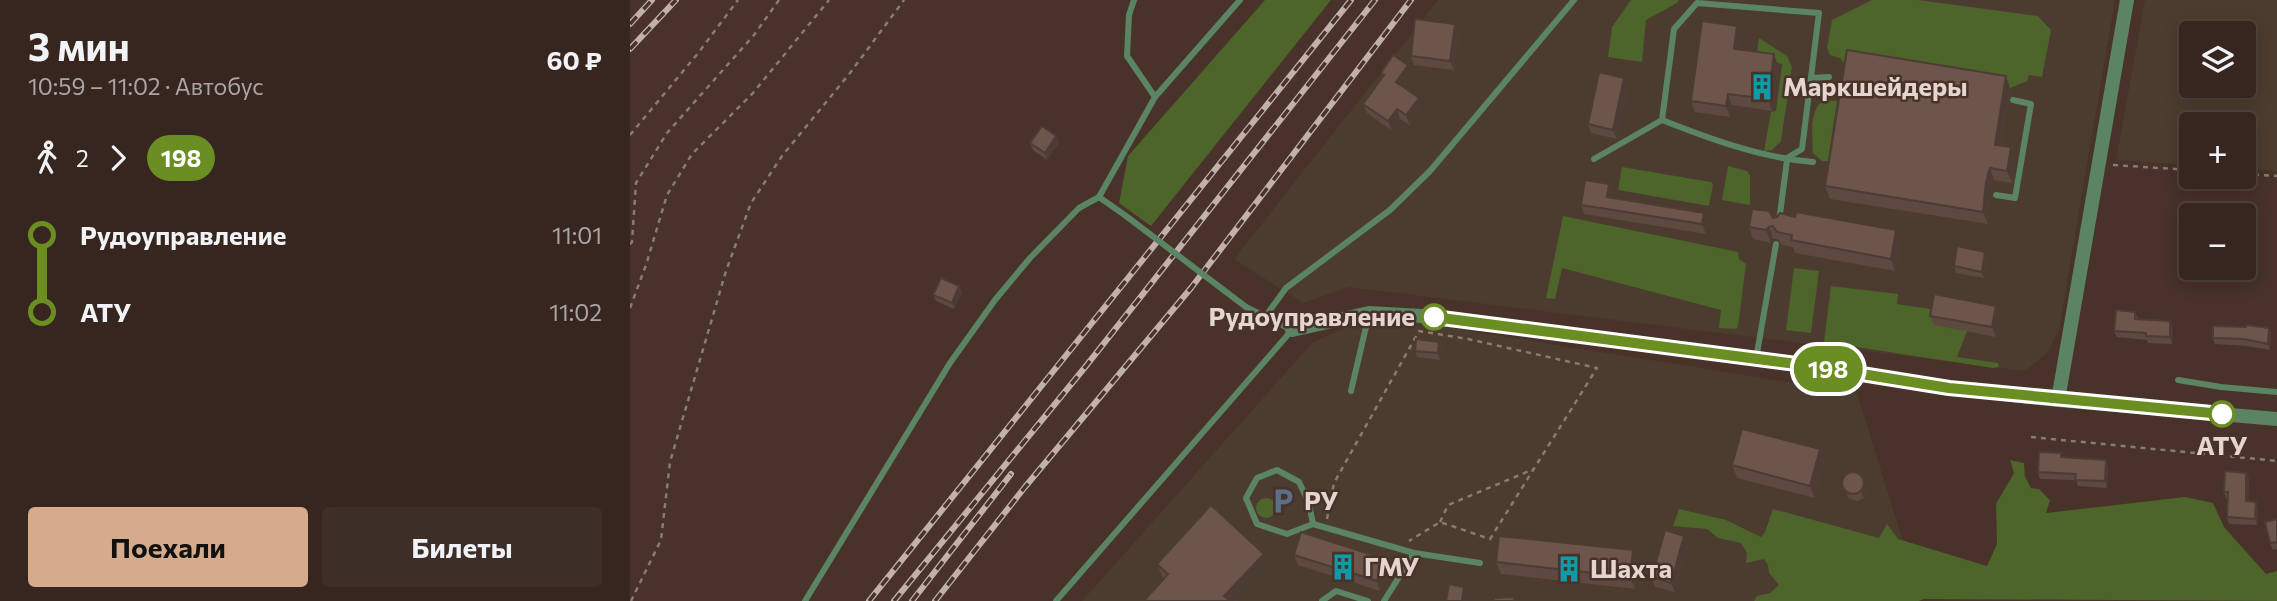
<!DOCTYPE html>
<html lang="ru">
<head>
<meta charset="utf-8">
<style>
  body { margin:0; font-family:Commissioner,sans-serif; background:#3d2e28; color:#f1f3f6; height:100vh; display:flex; flex-direction:column; font-size:26px; white-space:nowrap }
  * { box-sizing:border-box; margin:0 }
  p { font-size:23px; color:#aaa5a4 }
  .icon { flex:none; width:38px; height:38px; fill:none; stroke:currentColor; stroke-width:2; stroke-linecap:round; stroke-linejoin:round }
  .map { position:relative; flex:1; overflow:hidden }
  .details { display:flex; flex-direction:column; background:#36261f; width:630px }
  .details>* { flex:none }
  .badge { padding:0 14px; border-radius:23px; font-size:24px; line-height:46px }
  .tools { position:absolute; left:1549px; top:21px; display:grid; gap:14px }
  .tools a { display:grid; place-items:center; width:77px; height:77px; border-radius:7px; background:#36261f; box-shadow:0 4px 18px #0003,0 0 0 2px #50433d; font-size:35px }
  .map>.badge { position:absolute; translate:-50% -50%; box-shadow:0 0 0 4px #fff }
  .legs { display:flex; align-items:center; gap:10px; height:77px; padding:0 28px; font-size:23px }
  .legs p { margin-inline-start:auto }
  .head { display:flex; align-items:center; justify-content:space-between; height:119px; padding:0 28px }
  h1 { font-size:38px; font-weight:700; line-height:52px }
  .action { display:flex; gap:14px; margin-top:auto; padding:14px 28px }
  .action a { flex:1; height:80px; border-radius:7px; background:#d6ab8b; color:#111; font-size:28px; font-weight:700; line-height:80px; text-align:center }
  .action a+a { background:#3d2e28; color:#f1f3f6 }
  ul { padding:0 28px; list-style:none }
  li { display:flex; align-items:center; gap:24px; height:77px; font-size:26px }
  li i { display:grid; place-items:center; width:10px; height:100%; margin:0 9px; background:currentColor }
  li i::after { content:''; width:18px; height:18px; margin:-9px; border:5px solid; border-radius:50%; background:#36261f }
  li p { margin-inline-start:auto }
  li:first-child i { background:linear-gradient(#0000 50%,currentColor 0) }
  li:last-child i { background:linear-gradient(currentColor 50%,#0000 0) }
  main { display:flex; flex:1; min-height:0 }
  .map>svg:first-child { display:block }
  .industrial { fill:#4b3c2f; fill-rule:evenodd }
  .green { fill:#4d642a }
  .lines { fill:none; stroke-linecap:round; stroke-linejoin:round }
  .path { stroke:#8c7971; stroke-width:2.5; stroke-dasharray:5 5; stroke-linecap:butt }
  .service { stroke:#5b8465; stroke-width:6 }
  .tertiary { stroke:#5b8465; stroke-width:14 }
  .rail-casing { stroke:#c2b1ab; stroke-width:6 }
  .rail { stroke:#483229; stroke-width:3.5; stroke-dasharray:10; stroke-linecap:butt }
  .service-bridge { stroke:#5b8465; stroke-width:6 }
  .wall { fill:#5e4940 }
  .shaded-wall { fill:#4c3c34 }
  .building { fill:#6d554b; stroke:#4c3c34; stroke-width:2 }
  .line-1-casing { stroke:#fff; stroke-width:16 }
  .line-1 { stroke:#6b8e23; stroke-width:10 }
  .stop-1-dot { fill:#fff; stroke:#6b8e23; stroke-width:3.5 }
  .labels { text-anchor:middle; stroke-width:5; stroke-linejoin:round; paint-order:stroke }
  .poi-label { font-size:26px; font-weight:bold; fill:#e4d5cf; stroke:#483229; text-anchor:start }
  .stop-label { font-size:26px; font-weight:bold; fill:#e4d5cf; stroke:#483229; text-anchor:end }
</style>
</head>
<body>
<main>
<section class="details">
<div class="head"><div><h1>3 мин</h1><p>10:59 – 11:02 · Автобус</p></div><b>60 ₽</b></div>
<div class="legs"><svg class="icon" aria-label="walk" viewBox="0 0 24 24"><circle cx="13" cy="4" r="2"/><path d="M13 8l-2 6 4 7M11 14l-3 7M7 12l3-4h3l4 4"/></svg>2<svg class="icon" aria-label="forward" viewBox="0 0 24 24"><path d="M9 5l7 7-7 7"/></svg><b class="badge" style="background:#6b8e23;color:#fff">198</b></div>
<ul>
<li><i style="color:#6b8e23"></i><b>Рудоуправление</b><p>11:01</p></li>
<li><i style="color:#6b8e23"></i><b>АТУ</b><p>11:02</p></li>
</ul>
<div class="action"><a>Поехали</a><a>Билеты</a></div>
</section>
<div class="map">
<svg width="1647" height="601" viewBox="0 0 1647 601">
  <rect width="100%" height="100%" fill="#483229"/>
  <g class="industrial">
    <path d="M808 0H1485L1429 330 1417 353 1395 371 719 287 673 303 604 259Z"/>
    <path d="M1515 0H1647V171L1614 169V124H1561V165L1486 160ZM1561 33H1614V86H1561Z"/>
    <path d="M790 323 1227 393 1289 593 1284 601H452L683 342 723 324Z"/>
  </g>
  <g class="green">
    <path d="M635 0H701L521 226 489 203 498 156Z"/>
    <path d="M1001 0H1049L1047 3 1016 20 1012 62 978 57 982 27Z"/>
    <path d="M1242 0H1288L1408 16 1421 30 1412 77 1399 75 1397 81 1380 88 1222 63 1220 71 1210 58 1200 55 1197 48 1202 20Z"/>
    <path d="M1129 38 1157 56 1162 67 1151 141 1142 150 1134 151 1141 112 1146 111 1152 64 1126 59Z"/>
    <path d="M1193 100 1207 101 1198 161H1192L1183 153C1183 135 1178 113 1193 100Z"/>
    <path d="M1098 166 1117 171 1120 175V205L1092 200Z"/>
    <path d="M992 167 1081 182 1083 184 1079 206 988 190Z"/>
    <path d="M933 216 1108 252 1109 259 1116 264 1108 327 1105 329 1089 328 1091 310 932 268 925 299 916 298Z"/>
    <path d="M1164 268 1189 271 1181 333 1156 330Z"/>
    <path d="M1201 286 1268 294 1267 304 1307 310 1337 331 1327 357 1368 363 1369 367 1363 368 1194 342Z"/>
    <path d="M1380 460 1394 463 1395 477 1401 488 1409 489 1420 500 1416 513 1555 497 1583 503 1594 527 1636 574 1647 571V601L1293 599 1289 601H1124L1127 596 1140 593 1149 585 1139 573 1138 565 1134 559 1116 563 1117 553 1111 543 1088 538 1077 529 1043 526 1049 509 1096 520 1131 537 1135 532 1143 509 1249 538 1257 524 1268 539 1357 566 1367 544 1366 504 1384 473Z"/>
    <circle cx="636" cy="508" r="10"/>
  </g>
  <g class="lines">
    <g class="path">
      <path d="M0 135 69 52 108 0"/>
      <path d="M1483 165 1561 170"/>
      <path d="M1614 174 1647 176"/>
      <path d="M0 244 2 242 6 183 37 133 124 35 149 0"/>
      <path d="M0 308 16 265 37 195 62 154 123 93 199 0"/>
      <path d="M1184 354 1185 346"/>
      <path d="M1401 437 1647 461"/>
      <path d="M697 519 704 483 789 331 838 339 967 368 860 539 810 522 779 541"/>
      <path d="M810 522 818 505 904 469"/>
      <path d="M1 601 31 540 40 462 96 271 121 203 152 156 220 73 274 0"/>
    </g>
    <g class="service">
      <path d="M504 0 499 15 497 56 525 97"/>
      <path d="M1181 78 1199 77"/>
      <path d="M964 159 1032 120"/>
      <path d="M1366 195 1385 198 1401 104 1383 100"/>
      <path d="M469 197 525 97 610 0"/>
      <path d="M1149 222 1157 160V158L1172 149 1189 13 1067 3 1044 29 1032 120C1080 139 1132 158 1183 162"/>
      <path d="M635 317 656 288 760 210 800 171 944 0"/>
      <path d="M1126 359 1146 244"/>
      <path d="M1548 380 1591 387 1647 392"/>
      <path d="M721 391 739 314"/>
      <path d="M683 524 679 503 669 482 647 470 627 478 616 498 627 524 657 534 683 524 784 553"/>
      <path d="M175 601 320 363 365 300 400 258 449 208 469 197 496 216"/>
      <path d="M426 601 662 330 616 307"/>
      <path d="M692 601 706 591 738 601"/>
      <path d="M754 601 784 553 850 563"/>
    </g>
    <g class="tertiary">
      <path d="M662 330 739 313 792 316 1183 366 1319 388 1428 400 1647 419"/>
      <path d="M1428 400 1497 0"/>
    </g>
    <g class="rail-casing">
      <g id="rail">
        <path d="M0 24 22 0"/>
        <path d="M0 49 46 0"/>
        <path d="M239 601 721 0"/>
        <path d="M264 601 456 366 745 0"/>
        <path d="M282 601 381 474"/>
        <path d="M305 601 395 487 561 288 781 0"/>
      </g>
    </g>
    <use href="#rail" class="rail"/>
    <path class="service-bridge" d="M496 216 616 307"/>
  </g>
  <g class="wall">
    <path d="M825 24 828 34 824 70 784 65 781 56Z"/>
    <path d="M1111 37 1109 50 1148 66 1142 111 1102 105 1100 117 1065 112 1061 101Z"/>
    <path d="M751 73 781 75 773 87 792 107 780 125 770 119 762 131 737 113 733 104 752 76Z"/>
    <path d="M998 87 987 139 961 133 958 124Z"/>
    <path d="M1380 88 1371 146 1386 160 1382 183 1364 180 1360 195 1358 224 1200 199 1195 186Z"/>
    <path d="M426 136 429 143 417 160 403 150 400 143Z"/>
    <path d="M979 184 983 194 982 198 1078 222 1076 234 954 214 951 205Z"/>
    <path d="M1165 217 1266 230 1271 242 1265 271 1165 253 1163 247 1152 245 1148 239H1143L1141 243 1123 239 1119 227 1143 218Z"/>
    <path d="M1357 258 1354 278 1326 273 1324 266Z"/>
    <path d="M329 286 332 293 324 309 306 301 303 295Z"/>
    <path d="M1366 306 1369 315 1366 337 1304 325 1300 316Z"/>
    <path d="M1505 312 1508 320 1543 328 1542 344 1518 343 1517 340 1487 337 1484 331Z"/>
    <path d="M1639 328 1641 334 1640 350 1617 346 1585 344 1583 338Z"/>
    <path d="M809 342 812 349 810 360 787 357 785 351Z"/>
    <path d="M1190 449 1194 462 1185 498 1107 478 1102 465Z"/>
    <path d="M1431 453 1432 458 1478 466 1477 488 1448 486 1446 480 1410 479 1408 472Z"/>
    <path d="M1616 473 1619 479 1618 501 1628 508 1627 525 1599 524 1597 517V499L1596 498 1594 492Z"/>
    <path d="M1234 481 1237 487 1234 498 1227 501 1219 499 1212 483Z"/>
    <path d="M1647 519V549L1643 550 1640 543Z"/>
    <path d="M1054 536 1058 545 1045 592 1025 587 1022 577Z"/>
    <path d="M664 555 755 559 758 569 750 591 668 565Z"/>
    <path d="M866 562 1008 563 1005 589 871 574Z"/>
    <path d="M527 564 638 567 606 601H514L534 578 532 576Z"/>
  </g>
  <g class="shaded-wall">
    <path d="M825 24 828 34 824 70 820 61Z"/>
    <path d="M1107 26 1111 37 1108 60 1104 49Z"/>
    <path d="M1144 54 1148 66 1142 111 1138 99Z"/>
    <path d="M778 65 781 75 770 92 766 82Z"/>
    <path d="M1376 76 1380 88 1369 157 1365 145Z"/>
    <path d="M994 78 998 87 987 139 983 130Z"/>
    <path d="M1098 94 1102 105 1100 117 1096 106Z"/>
    <path d="M789 98 792 107 780 125 776 115Z"/>
    <path d="M767 109 770 119 762 131 758 121Z"/>
    <path d="M426 136 429 143 417 160 415 153Z"/>
    <path d="M1381 147 1386 160 1382 183 1377 171Z"/>
    <path d="M1360 168 1364 180 1360 195 1358 224 1353 212 1356 182Z"/>
    <path d="M979 184 983 194 981 207 977 197Z"/>
    <path d="M1074 213 1078 222 1076 234 1072 224Z"/>
    <path d="M1139 227 1143 239 1141 243 1136 230Z"/>
    <path d="M1266 230 1271 242 1265 271 1261 259Z"/>
    <path d="M1355 252 1357 258 1354 278 1352 272Z"/>
    <path d="M329 286 332 293 324 309 322 303Z"/>
    <path d="M1366 306 1369 315 1366 337 1362 327Z"/>
    <path d="M1540 321 1543 328 1542 344 1540 337Z"/>
    <path d="M1639 328 1641 334 1640 350 1638 344Z"/>
    <path d="M809 342 812 349 810 360 808 353Z"/>
    <path d="M1190 449 1194 462 1185 498 1180 486Z"/>
    <path d="M1476 460 1478 466 1477 488 1475 481Z"/>
    <path d="M1616 473 1619 479 1618 508 1616 501Z"/>
    <path d="M1234 481 1237 487 1234 498 1231 491Z"/>
    <path d="M1626 502 1628 508 1627 525 1625 519Z"/>
    <path d="M1054 536 1058 545 1045 592 1041 583Z"/>
    <path d="M1003 550 1008 563 1005 589 1000 577Z"/>
    <path d="M634 554 638 567 606 601H596L594 596Z"/>
    <path d="M755 559 758 569 750 591 747 581Z"/>
    <path d="M834 587 838 596 837 601H832Z"/>
  </g>
  <g class="building">
    <path d="M785 19 825 24 820 61 781 56Z"/>
    <path d="M1072 21 1107 26 1104 49 1144 54 1138 99 1098 94 1096 106 1061 101Z"/>
    <path d="M1217 50 1376 76 1365 145 1381 147 1377 171 1360 168 1356 182 1353 212 1195 186Z"/>
    <path d="M763 55 778 65 766 82 789 98 776 115 767 109 758 121 733 104 754 75 751 73Z"/>
    <path d="M969 72 994 78 983 130 958 124Z"/>
    <path d="M412 126 426 136 415 153 400 143Z"/>
    <path d="M955 180 979 184 977 197 1074 213 1072 224 951 205Z"/>
    <path d="M1122 209 1139 211 1143 218 1147 217 1150 213 1165 217 1166 212 1266 230 1261 259 1161 240 1162 235 1147 232 1143 226 1139 227 1136 230 1119 227Z"/>
    <path d="M1327 246 1355 252 1352 272 1324 266Z"/>
    <path d="M311 278 329 286 322 303 303 295Z"/>
    <path d="M1304 294 1366 306 1362 327 1300 316Z"/>
    <path d="M1486 310 1505 312V319L1540 321V337L1516 336V333L1484 331Z"/>
    <path d="M1616 325 1639 328 1638 344 1614 339 1583 338V326L1616 327Z"/>
    <path d="M786 339 809 342 808 353 785 351Z"/>
    <path d="M1112 429 1190 449 1180 486 1102 465Z"/>
    <path d="M1409 452 1431 453V457L1476 460 1475 481 1445 480 1446 474 1408 472Z"/>
    <path d="M1595 471 1616 473V501L1626 502 1625 519 1597 517 1598 492H1594Z"/>
    <circle cx="1223" cy="483" r="11"/>
    <path d="M581 505 634 554 594 596 600 601H514L538 574 527 564Z"/>
    <path d="M1647 519V542L1640 543 1635 522Z"/>
    <path d="M1035 530 1054 536 1041 583 1022 577Z"/>
    <path d="M671 532 755 559 747 581 664 555Z"/>
    <path d="M869 536 1003 550 1000 577 866 562Z"/>
    <path d="M819 584 834 587 832 601H816Z"/>
    <path d="M884 597V601H864V598Z"/>
  </g>
  <g class="lines">
    <g class="line-1-casing">
      <path id="line-1" d="M804 317 1182 366 1319 388 1592 414"/>
    </g>
    <use href="#line-1" class="line-1"/>
  </g>
  <defs>
    <g id="building-bare" transform="scale(2.1)"><path d="M-4-6H4V6H1V3H-1V6H-4ZM-2.5-4.3h1.7v1.8h-1.7ZM.8-4.3h1.7v1.8H.8ZM-2.5-1h1.7V.8h-1.7ZM.8-1h1.7V.8H.8Z" fill="#0f9aa8" stroke="#483229" stroke-width="2.5" paint-order="stroke"/></g>
    <g id="parking-bare" transform="scale(2.1)"><path d="M-3.5-5.5H1a3.5 3.5 0 0 1 0 7H-1V5.5H-3.5ZM-1-3.4V-.6H.8a1.4 1.4 0 0 0 0-2.8Z" fill="#5c6f8a" stroke="#483229" stroke-width="2.5" paint-order="stroke"/></g>
  </defs>
  <g fill-rule="evenodd">
    <use href="#building-bare" x="1132" y="87"/>
    <use href="#parking-bare" x="653" y="501"/>
    <use href="#building-bare" x="713" y="567"/>
    <use href="#building-bare" x="939" y="569"/>
  </g>
  <g class="stop-1-dot">
    <circle cx="804" cy="317" r="12"/>
    <circle cx="1592" cy="414" r="12"/>
  </g>
  <g class="labels">
    <g class="poi-label">
      <text x="1153" y="96">Маркшейдеры</text>
      <text x="674" y="510">РУ</text>
      <text x="734" y="576">ГМУ</text>
      <text x="960" y="578">Шахта</text>
    </g>
    <g class="stop-label">
      <text x="785" y="326">Рудоуправление</text>
      <text x="1592" y="455" text-anchor="middle">АТУ</text>
    </g>
  </g>
</svg>
<div class="tools">
<a><svg class="icon" aria-label="layers" viewBox="0 0 24 24"><path d="M12 4l9 5-9 5-9-5zM3 14l9 5 9-5"/></svg></a>
<a>+</a>
<a>−</a>
</div>
<b class="badge" style="left:1198px;top:369px;background:#6b8e23;color:#fff">198</b>
</div>
</main>
</body>
</html>
